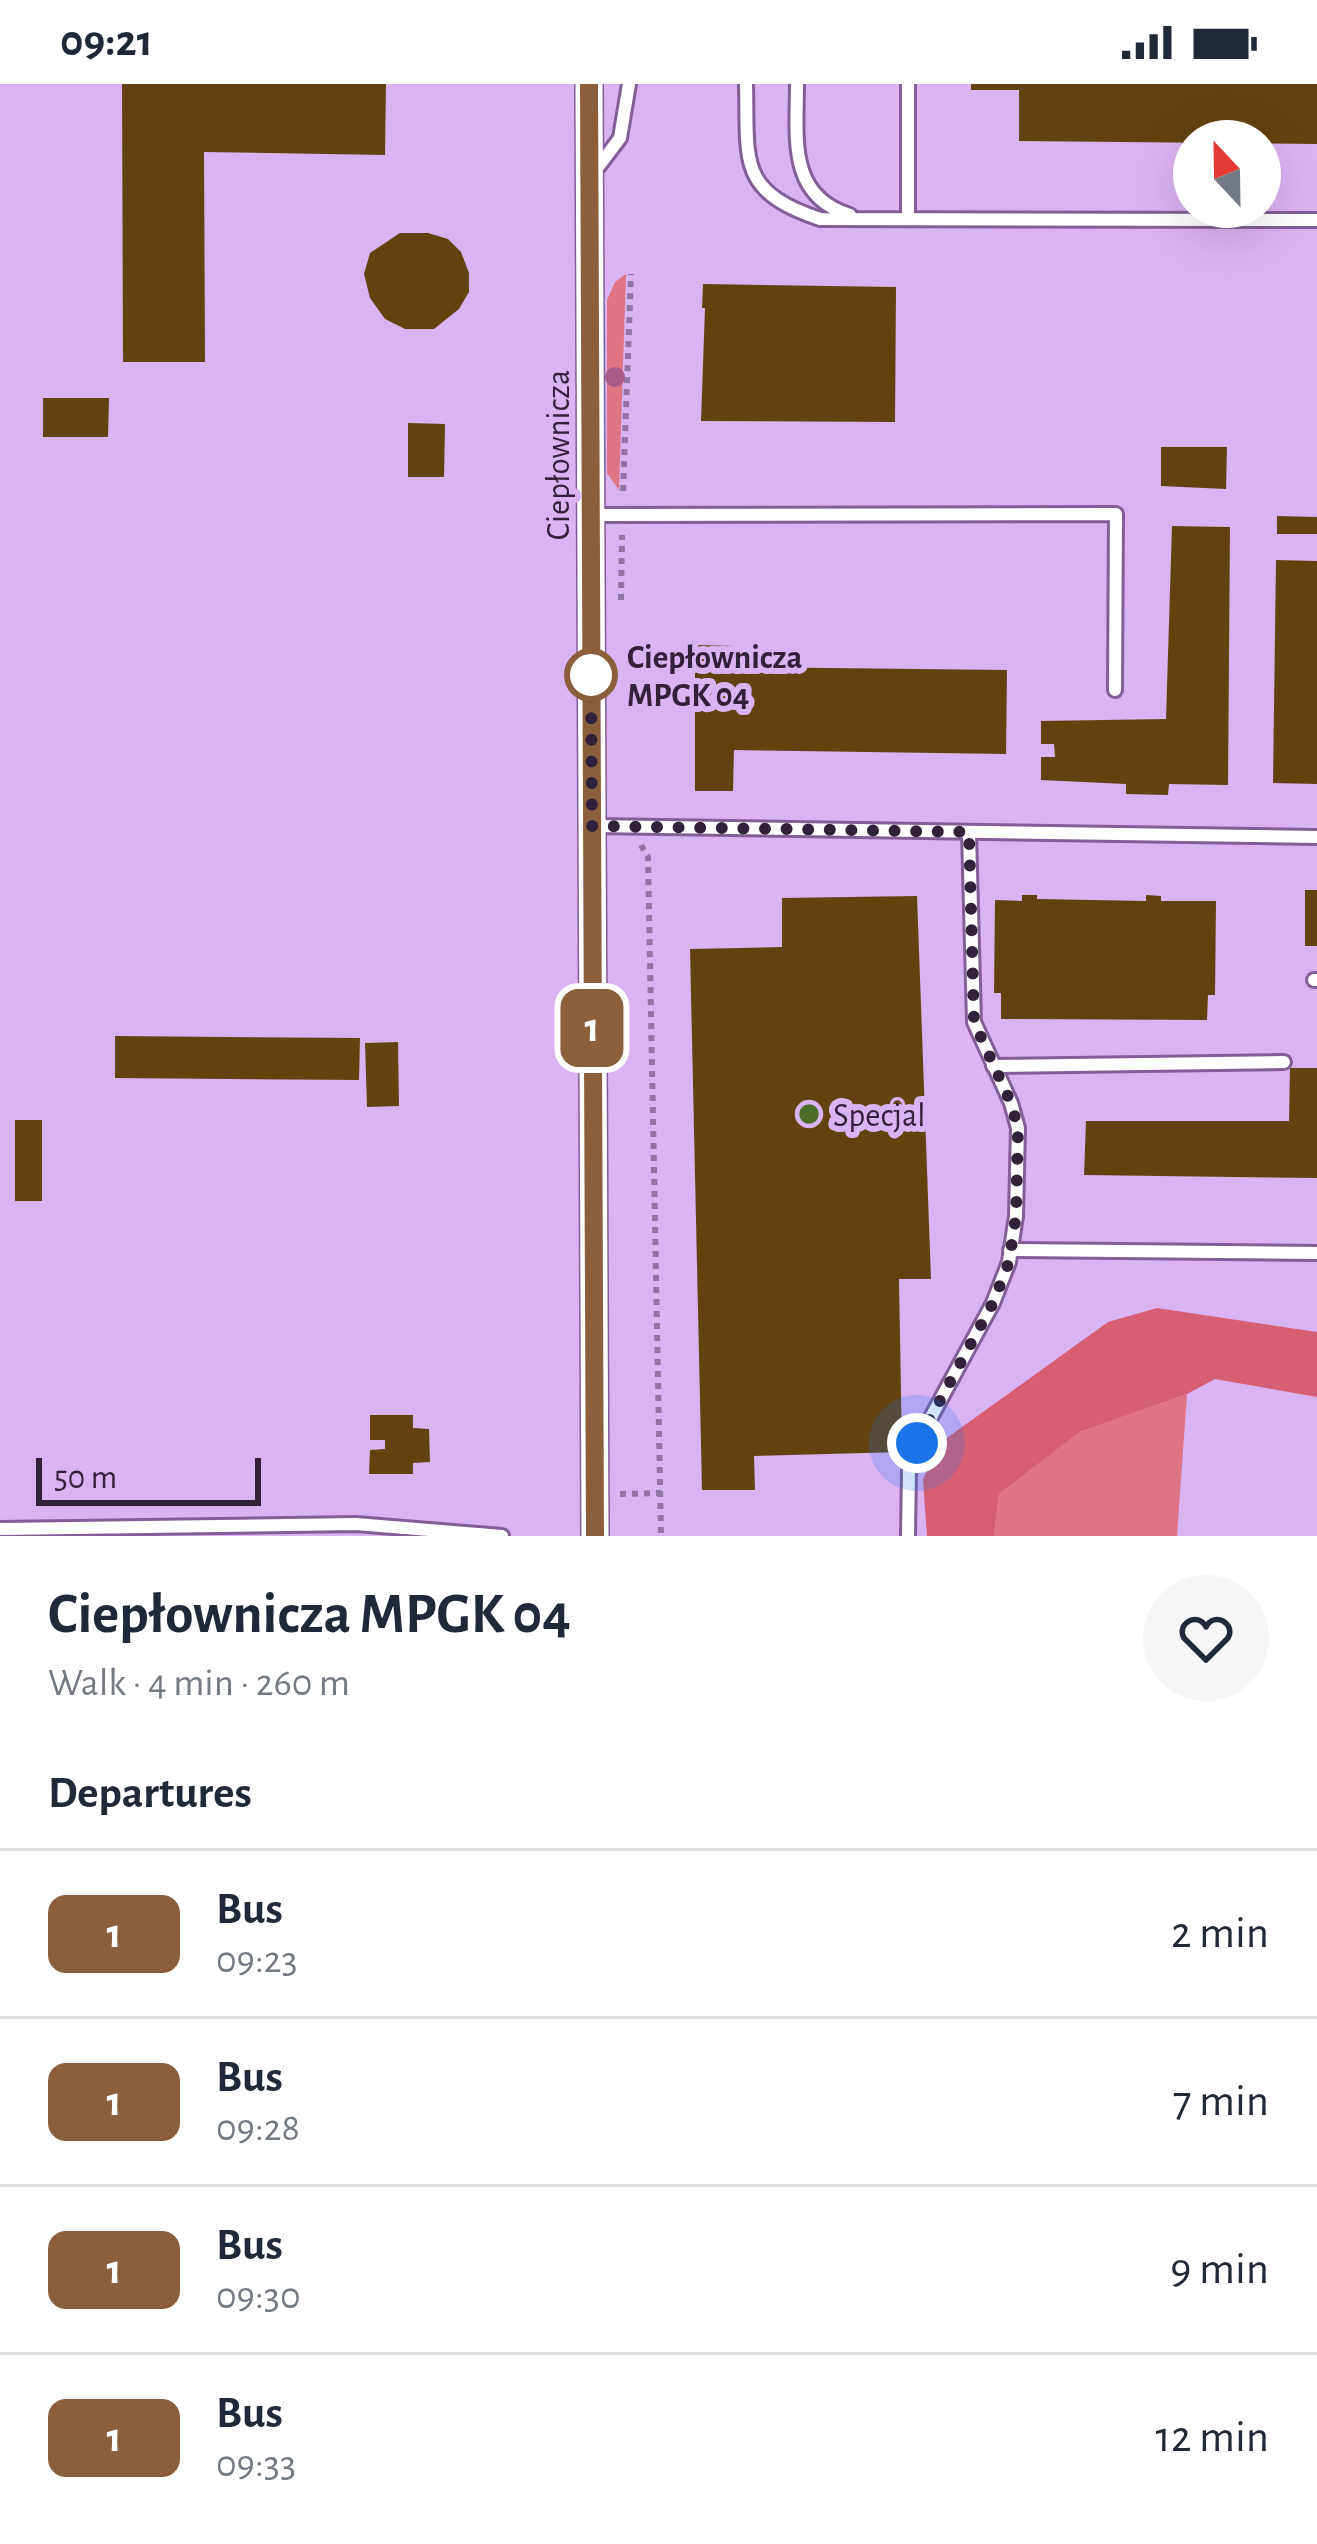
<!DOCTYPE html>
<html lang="en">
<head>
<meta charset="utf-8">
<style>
  body { margin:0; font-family:"Alegreya Sans",sans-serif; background:#f6f6f7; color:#1f2937; height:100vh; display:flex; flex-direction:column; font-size:45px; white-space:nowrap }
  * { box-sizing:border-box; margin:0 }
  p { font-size:39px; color:#747a83 }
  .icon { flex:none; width:66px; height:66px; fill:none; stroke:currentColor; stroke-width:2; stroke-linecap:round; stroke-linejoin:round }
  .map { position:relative; height:1452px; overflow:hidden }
  .side { display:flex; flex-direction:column; background:#fff; flex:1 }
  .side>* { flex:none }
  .badge { padding:0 24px; border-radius:18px; font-size:42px; line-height:78px }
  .needle { width:78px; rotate:338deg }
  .buttons { position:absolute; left:1173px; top:36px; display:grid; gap:24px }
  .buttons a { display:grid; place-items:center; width:108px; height:108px; border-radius:50%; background:#fff; box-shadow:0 12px 48px #0002; font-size:60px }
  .scale { position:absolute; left:36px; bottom:30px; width:225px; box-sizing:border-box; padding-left:12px; border:6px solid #31213a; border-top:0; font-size:33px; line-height:42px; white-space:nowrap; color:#31213a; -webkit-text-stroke:9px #dab3f3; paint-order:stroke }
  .you { position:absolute; width:60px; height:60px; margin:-30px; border:9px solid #fff; border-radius:50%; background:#1a73e8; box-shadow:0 0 0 18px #1a73e833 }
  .map>.badge { position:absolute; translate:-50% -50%; box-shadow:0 0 0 6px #fff }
  h2 { padding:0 48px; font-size:45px; line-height:108px }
  .round { display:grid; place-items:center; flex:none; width:126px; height:126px; border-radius:63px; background:#f6f6f7 }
  .head { display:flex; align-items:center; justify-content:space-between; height:204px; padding:0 48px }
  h1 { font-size:57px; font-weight:600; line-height:90px }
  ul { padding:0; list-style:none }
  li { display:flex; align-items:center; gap:36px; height:168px; padding:0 48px; border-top:3px solid #e0e1e3 }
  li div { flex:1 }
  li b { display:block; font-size:45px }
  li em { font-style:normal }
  li .badge { min-width:132px; font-weight:700; text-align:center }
  .status { display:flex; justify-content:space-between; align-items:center; height:84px; padding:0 60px; background:#fff; direction:ltr }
  .status svg { height:33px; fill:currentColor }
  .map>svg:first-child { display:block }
  .green { fill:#de7484 }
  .forest { fill:#d75f74 }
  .building { fill:#644210 }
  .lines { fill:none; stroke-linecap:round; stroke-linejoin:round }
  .lane-casing { stroke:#825e98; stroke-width:18 }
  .street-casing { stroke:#825e98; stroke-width:30 }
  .path { stroke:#9274a4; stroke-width:6; stroke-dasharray:6 6; stroke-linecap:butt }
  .lane { stroke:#fff; stroke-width:12 }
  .street { stroke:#fff; stroke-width:24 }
  .tree { fill:#aa5b89 }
  .line-casing { stroke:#fff; stroke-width:27 }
  .line { stroke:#8b5e3c; stroke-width:18 }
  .walk { stroke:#31213a; stroke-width:12; stroke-dasharray:0 21.6 }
  .stop-dot { fill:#fff; stroke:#8b5e3c; stroke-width:6 }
  .poi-dot { fill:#4a6e27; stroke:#dab3f3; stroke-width:4.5 }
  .labels { text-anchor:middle; stroke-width:12; stroke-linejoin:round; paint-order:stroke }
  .street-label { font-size:33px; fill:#31213a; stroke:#dab3f3 }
  .stop-label { font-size:33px; font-weight:bold; fill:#31213a; stroke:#dab3f3; text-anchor:start }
  .poi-label { font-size:33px; fill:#31213a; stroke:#dab3f3; text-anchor:start }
</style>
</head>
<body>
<div class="status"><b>09:21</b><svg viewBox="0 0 49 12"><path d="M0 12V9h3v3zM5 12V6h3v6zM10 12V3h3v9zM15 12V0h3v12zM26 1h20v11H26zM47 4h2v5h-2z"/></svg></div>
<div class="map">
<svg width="1317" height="1452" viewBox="0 0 1317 1452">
  <rect width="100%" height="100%" fill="#dab3f3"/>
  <g class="green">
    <path d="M626 190 619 406 607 389V216L615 198Z"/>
    <path d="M1187 1310 1177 1452H994L999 1410 1080 1348Z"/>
  </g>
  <path class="forest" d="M1157 1224 1317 1248V1313L1215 1295 1187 1310 1080 1348 999 1410 994 1452H927L923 1396 937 1361 1108 1238Z"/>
  <g class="building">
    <path d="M122 0H386L385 71 204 68 205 278H123Z"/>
    <path d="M971 0H1317V60L1019 57V6H971Z"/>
    <path d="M400 149H428L448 155 461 168 469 189V208L459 225 434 245H405L385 235 370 214 364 190 370 169Z"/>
    <path d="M703 200 896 203 895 338 701 337 705 224H702Z"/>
    <path d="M43 314H109L108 353H43Z"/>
    <path d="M408 339 445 340 444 393H408Z"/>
    <path d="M1161 363H1227L1226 405 1161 402Z"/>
    <path d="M1277 432 1317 433V450H1277Z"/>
    <path d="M1172 442 1230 443 1228 701 1169 700 1168 711 1126 710V700L1041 696V673H1055L1054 660H1041V637L1166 635Z"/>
    <path d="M1276 476 1317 477V700L1273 699Z"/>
    <path d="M695 561 735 562 734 583 1007 586 1006 670 734 666 733 707H695Z"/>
    <rect x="1305" y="806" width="12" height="56"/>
    <path d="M1022 811H1037V815L1146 817V811L1161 812V817H1216L1215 911H1208L1207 936 1001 935V909H994L995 816 1022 817Z"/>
    <path d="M917 812 931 1195H899L902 1368 754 1372 755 1406H702L690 865 782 863V814Z"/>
    <path d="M115 952 360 954 359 996 115 994Z"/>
    <path d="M398 958 399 1022 367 1023 365 959Z"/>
    <path d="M1290 984H1317V1094L1084 1091 1086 1037H1289Z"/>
    <rect x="15" y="1036" width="27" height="81"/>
    <path d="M370 1331H413V1344L429 1345 430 1378 413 1379V1390H369L370 1366 385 1365V1356H370Z"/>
  </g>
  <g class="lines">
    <g class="lane-casing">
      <g id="lane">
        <path d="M746 0C748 77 737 107 820 135L1317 136"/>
        <path d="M797 0C797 53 787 112 850 131"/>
        <path d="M908 0V135"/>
        <path d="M592 91 620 54 629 0"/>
        <path d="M591 431 1116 430 1115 606"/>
        <path d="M593 742 1317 753"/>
        <path d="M1314 896H1317"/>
        <path d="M993 982 1284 978"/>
        <path d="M1010 1166 1317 1169"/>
        <path d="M0 1445 356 1440 502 1452"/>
        <path d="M908 1452 909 1386 917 1359 993 1219 1009 1178 1016 1132 1018 1044 1011 1019 974 938 969 748"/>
      </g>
    </g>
    <g class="street-casing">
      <path id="street" d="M589 0 595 1452"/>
    </g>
    <g class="path">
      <path d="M623 407 631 190"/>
      <path d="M621 516 622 451"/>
      <path d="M641 761 648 773 661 1452"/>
      <path d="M620 1410 661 1409"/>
    </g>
    <use href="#lane" class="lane"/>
    <use href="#street" class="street"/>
  </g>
  <circle class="tree" cx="615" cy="293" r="10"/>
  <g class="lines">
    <g class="line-casing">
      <path id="line" d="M589 0 595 1452"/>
    </g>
    <use href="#line" class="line"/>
    <path class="walk" d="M591 591 592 742 969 748 974 938 1011 1019 1018 1044 1016 1132 1009 1178 993 1219 917 1359"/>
  </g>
  <circle class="stop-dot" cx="591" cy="591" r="24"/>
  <circle class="poi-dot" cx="809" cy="1030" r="12"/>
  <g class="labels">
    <g class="street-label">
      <text transform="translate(557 371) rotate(-90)" y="12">Ciepłownicza</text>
    </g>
    <g class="stop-label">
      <text x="627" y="584">Ciepłownicza<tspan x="627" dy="38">MPGK 04</tspan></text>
    </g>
    <g class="poi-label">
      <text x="833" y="1042">Specjal</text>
    </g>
  </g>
</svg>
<div class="buttons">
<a><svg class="needle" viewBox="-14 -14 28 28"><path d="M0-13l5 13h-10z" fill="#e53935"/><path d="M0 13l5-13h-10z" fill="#747a83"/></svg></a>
</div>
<div class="scale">50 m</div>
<div class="you" style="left:917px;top:1359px"></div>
<b class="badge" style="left:592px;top:944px;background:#8b5e3c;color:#fff">1</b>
</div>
<section class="side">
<div class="head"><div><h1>Ciepłownicza MPGK 04</h1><p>Walk · 4 min · 260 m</p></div><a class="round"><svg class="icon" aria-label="heart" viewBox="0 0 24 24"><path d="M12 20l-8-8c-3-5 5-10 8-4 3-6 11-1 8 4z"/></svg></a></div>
<h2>Departures</h2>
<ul>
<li><span class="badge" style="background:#8b5e3c;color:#fff">1</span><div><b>Bus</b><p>09:23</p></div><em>2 min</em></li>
<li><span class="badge" style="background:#8b5e3c;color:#fff">1</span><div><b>Bus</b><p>09:28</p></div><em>7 min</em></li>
<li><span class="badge" style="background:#8b5e3c;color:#fff">1</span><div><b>Bus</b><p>09:30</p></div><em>9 min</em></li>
<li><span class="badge" style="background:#8b5e3c;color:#fff">1</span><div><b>Bus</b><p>09:33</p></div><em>12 min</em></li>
</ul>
</section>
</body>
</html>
